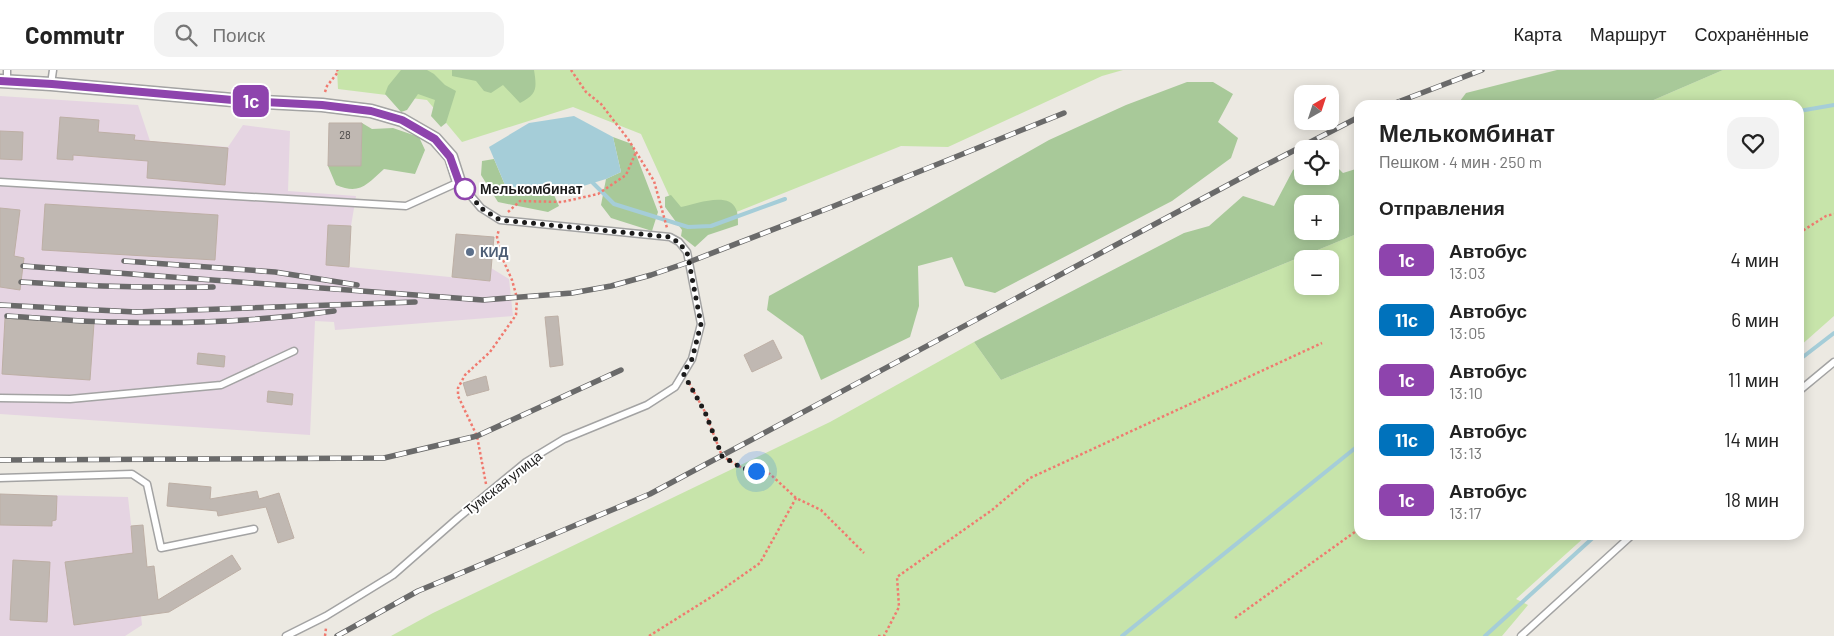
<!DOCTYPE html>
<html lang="ru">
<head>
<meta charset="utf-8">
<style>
  body { margin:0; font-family:Barlow,sans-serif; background:#f2f2f2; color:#222; height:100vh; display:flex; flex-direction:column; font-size:19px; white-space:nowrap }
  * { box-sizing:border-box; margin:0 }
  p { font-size:16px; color:#767676 }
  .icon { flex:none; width:28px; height:28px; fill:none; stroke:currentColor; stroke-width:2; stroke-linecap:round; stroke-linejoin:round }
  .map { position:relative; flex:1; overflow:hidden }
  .panel { position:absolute; left:1354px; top:30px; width:450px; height:440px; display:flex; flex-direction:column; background:#fff; border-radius:15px; box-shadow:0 2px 12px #0003 }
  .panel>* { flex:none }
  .badge { padding:0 10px; border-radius:8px; font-size:18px; line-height:32px }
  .needle { width:32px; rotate:39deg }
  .tools { position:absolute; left:1294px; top:15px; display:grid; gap:10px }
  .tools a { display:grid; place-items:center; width:45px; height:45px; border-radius:10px; background:#fff; box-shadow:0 2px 12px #0003; font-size:25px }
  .you { position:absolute; width:25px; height:25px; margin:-12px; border:4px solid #fff; border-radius:50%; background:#1a73e8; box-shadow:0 0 0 8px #1a73e833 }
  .map>.badge { position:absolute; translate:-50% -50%; box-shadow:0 0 0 2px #fff }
  h2 { padding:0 25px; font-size:19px; line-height:45px }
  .round { display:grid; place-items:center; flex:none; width:52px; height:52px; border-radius:15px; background:#f2f2f2 }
  .summary { display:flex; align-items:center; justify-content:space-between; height:85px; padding:0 25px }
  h1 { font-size:24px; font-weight:700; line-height:38px }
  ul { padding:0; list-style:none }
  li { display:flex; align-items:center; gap:15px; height:60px; padding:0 25px }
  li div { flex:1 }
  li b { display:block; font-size:19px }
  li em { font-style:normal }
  li .badge { min-width:55px; font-weight:700; text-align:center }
  header { display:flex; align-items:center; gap:30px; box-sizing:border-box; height:70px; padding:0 25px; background:#fff; border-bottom:1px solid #e0e0e0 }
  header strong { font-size:24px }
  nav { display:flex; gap:28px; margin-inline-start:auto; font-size:18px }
  .search { width:350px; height:45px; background:#f2f2f2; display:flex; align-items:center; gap:12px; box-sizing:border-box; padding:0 18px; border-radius:15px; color:#767676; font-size:19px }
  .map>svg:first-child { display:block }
  .industrial { fill:#e5d4e2 }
  .grass { fill:#c7e4aa; fill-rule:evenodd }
  .forest { fill:#a8c999; fill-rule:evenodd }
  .water { fill:#a5cdd8 }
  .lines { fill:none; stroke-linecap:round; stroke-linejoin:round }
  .stream { stroke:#a5cdd8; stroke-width:4 }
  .building { fill:#c0b8b2; stroke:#bdafa5 }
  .lane-casing { stroke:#a3a3a3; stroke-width:9 }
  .street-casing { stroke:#a3a3a3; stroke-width:15 }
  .path { stroke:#f07a6f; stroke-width:2.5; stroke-dasharray:2.5 2.5; stroke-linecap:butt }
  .lane { stroke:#fff; stroke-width:6 }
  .street { stroke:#fff; stroke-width:12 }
  .rail-casing { stroke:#6a6a6a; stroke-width:5.5 }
  .rail { stroke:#fff; stroke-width:4; stroke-dasharray:11; stroke-linecap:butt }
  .line-casing { stroke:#fff; stroke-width:11 }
  .line { stroke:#8e44ad; stroke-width:8 }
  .walk { stroke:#1c1c1c; stroke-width:5; stroke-dasharray:0 9 }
  .stop-dot { fill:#fff; stroke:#8e44ad; stroke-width:2.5 }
  .service-dot { fill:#5c6f8a; stroke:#fff; stroke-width:2 }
  .labels { text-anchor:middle; stroke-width:4; stroke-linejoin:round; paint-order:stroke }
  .number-label { font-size:11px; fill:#454342 }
  .stop-label { font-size:14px; font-weight:bold; fill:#1c1c1c; stroke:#fff; text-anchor:start }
  .service-label { font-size:14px; font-weight:bold; fill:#4e5e75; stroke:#fff; text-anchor:start }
  .street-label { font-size:14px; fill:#1c1c1c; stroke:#fff }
</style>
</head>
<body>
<header>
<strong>Commutr</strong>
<div class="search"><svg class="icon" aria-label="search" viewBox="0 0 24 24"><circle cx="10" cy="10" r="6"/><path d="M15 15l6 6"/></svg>Поиск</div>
<nav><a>Карта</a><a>Маршрут</a><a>Сохранённые</a></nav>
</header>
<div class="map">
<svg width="1834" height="566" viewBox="0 0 1834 566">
  <rect width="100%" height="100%" fill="#ece9e2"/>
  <g class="industrial">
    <path d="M0 26 138 35 150 71 228 77 243 55 290 61 288 121 356 126 351 156 349 197 490 211 491 198 509 209 513 246 335 260 334 252 315 251 310 365 0 344Z"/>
    <path d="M0 424 128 427 142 555 125 566H0Z"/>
  </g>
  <g class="grass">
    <path d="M337 0H1123L1102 6 948 77 901 76 699 157 677 143 641 64 573 37 462 72 427 30 338 19Z"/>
    <path d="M1723 0H1834V246L1799 277V35H1642Z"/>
    <path d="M1359 163V465H1587L1516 529 1528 535 1502 566H391L433 543 830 352 974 272 1001 310ZM1302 189H1330V216H1302Z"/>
  </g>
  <g class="forest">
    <path d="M401 0H427L434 4 445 15 456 21 446 53 441 57 431 46 435 30 418 24 407 40 401 42 385 24 388 16Z"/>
    <path d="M452 0H534C537 19 537 24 520 33L503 15 491 23 484 21 476 11 452 6Z"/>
    <path d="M1557 0H1723L1642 35H1457L1466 23Z"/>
    <path d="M1187 12H1213L1233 24 1218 52 1238 68 1231 88 1172 131 995 223 965 216 952 187 918 196 919 236 910 267 821 310 803 266 767 240 769 226 917 145 1049 70 1126 35Z"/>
    <path d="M362 53 372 59 393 58 419 67 425 80 415 104 384 99C366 115 360 125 336 115L328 96H361Z"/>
    <path d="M613 67 632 74 658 142 652 161 611 148 601 135 606 109 621 102Z"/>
    <path d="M494 89 505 115 554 125 559 136 548 142 498 132 481 105 482 91Z"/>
    <path d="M1330 90 1343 103 1359 98V163L1001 310 974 272 1184 163 1209 156 1243 126 1274 136 1293 100 1302 93V106H1330ZM1302 134H1330V161H1302Z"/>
    <path d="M671 125 681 137C695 134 729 121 736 139 738 143 738 150 738 155L708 165 695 177 681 166 682 160 665 137V127Z"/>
  </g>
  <path class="water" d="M574 46 613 67 621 102 606 109 554 125 505 115 489 77 529 53Z"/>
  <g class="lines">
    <g class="stream">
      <path d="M1799 41 1834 35"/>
      <path d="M593 113 614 134 688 157 711 156 785 129"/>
      <path d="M1799 290 1834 263"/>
      <path d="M1122 566 1359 375"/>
      <path d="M1485 566 1596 465"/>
    </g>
  </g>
  <g class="building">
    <path d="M60 47 99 50 98 62 135 65 134 70 228 78 225 115 147 108 148 91 73 85V90L57 89Z"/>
    <path d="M329 53H362L361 96H328Z"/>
    <path d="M0 61 23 62 22 90 0 89Z"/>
    <path d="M45 134 218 145 215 190 42 180Z"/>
    <path d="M0 138 20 140 14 186 24 188 20 220 0 217Z"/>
    <path d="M328 155 351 156 349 197 326 195Z"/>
    <path d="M456 164 494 167 490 211 452 207Z"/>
    <path d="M558 246 563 295 550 297 545 247Z"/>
    <path d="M5 248 94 253 90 310 2 304Z"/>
    <path d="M773 270 782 288 752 302 744 285Z"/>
    <path d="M198 283 225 286 224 297 197 294Z"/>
    <path d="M486 306 489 320 467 326 463 313Z"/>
    <path d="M268 321 293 324 292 335 267 332Z"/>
    <path d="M169 413 211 417 210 429 257 421 259 429 279 423 294 468 278 473 266 437 218 446 217 441 167 436Z"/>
    <path d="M0 424 57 426 56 450 52 451V456L0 455Z"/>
    <path d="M143 455 147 497 154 496 158 530 232 485 241 499 169 542 74 555 65 492 133 483 131 456Z"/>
    <path d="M13 490 50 492 47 552 10 550Z"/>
  </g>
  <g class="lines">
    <g class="lane-casing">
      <g id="lane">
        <path d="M7 0V11"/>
        <path d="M51 14 53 0"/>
        <path d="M0 112 406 136 459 112 481 138 500 150 670 167 679 172 687 182 701 254 692 289 675 317 647 335 564 369 526 392 458 448 393 505 326 546 286 566"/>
        <path d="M1799 321 1834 292"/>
        <path d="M0 328 70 329 221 315 294 281"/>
        <path d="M0 408 132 404 147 414 161 478 254 459"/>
        <path d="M1521 566 1632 465"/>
      </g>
    </g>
    <g class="street-casing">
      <path id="street" d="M0 11 51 14 244 31 322 35 371 41 402 50 435 69 451 87 459 112"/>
    </g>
    <g class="path">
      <path d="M571 0 586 22 601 34 628 69 654 111 667 158"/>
      <path d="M325 22 327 16 338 2 337 0"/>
      <path d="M508 142 520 131 562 132 598 124 626 105 636 82"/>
      <path d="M1799 163 1826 146 1834 144"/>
      <path d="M689 313 705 342 722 386 742 398 770 404 796 428 821 440 864 483"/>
      <path d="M486 414 477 366 458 326V318L465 305 490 282 516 245 517 228 512 210 501 185 497 167 499 159"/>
      <path d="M1235 548 1359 459"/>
      <path d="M325 566 326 558"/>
      <path d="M649 566 716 524 760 493 796 428"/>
      <path d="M878 566H884L899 537 897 507 992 440 1030 408 1322 273"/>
    </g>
    <use href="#lane" class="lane"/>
    <use href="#street" class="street"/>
    <g class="rail-casing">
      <g id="rail">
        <path d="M1390 35 1482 0"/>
        <path d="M124 191 275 202 357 215"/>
        <path d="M23 196 483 230 572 223 611 216 651 205 689 192 834 136 1064 43"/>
        <path d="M21 212C85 216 149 218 213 217"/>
        <path d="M0 235 136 242 415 232"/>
        <path d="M7 246C44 248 81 252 117 252 189 254 263 251 334 241"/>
        <path d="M0 390 384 388 477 366 621 300"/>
        <path d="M337 566 418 521 650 424 1256 100 1359 47"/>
      </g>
    </g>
    <use href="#rail" class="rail"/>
  </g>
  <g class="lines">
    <g class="line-casing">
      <path id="line" d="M0 11 52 14 244 31 322 35 371 41 402 50 435 69 450 87 459 112 465 120"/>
    </g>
    <use href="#line" class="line"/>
    <path class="walk" d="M465 119 481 138 500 150 670 167 678 172 687 182 701 254 692 289 683 303 705 342 722 386 742 398 756 401"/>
  </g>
  <circle class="stop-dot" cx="465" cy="119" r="10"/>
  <circle class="service-dot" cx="470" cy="182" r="5"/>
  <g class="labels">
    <g class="number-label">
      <text x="345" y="69">28</text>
    </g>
    <g class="stop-label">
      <text x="480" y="124">Мелькомбинат</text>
    </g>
    <g class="service-label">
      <text x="480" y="187">КИД</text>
    </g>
    <g class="street-label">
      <text transform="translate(503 413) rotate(-38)" y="5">Тумская улица</text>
    </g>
  </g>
</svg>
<div class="tools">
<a><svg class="needle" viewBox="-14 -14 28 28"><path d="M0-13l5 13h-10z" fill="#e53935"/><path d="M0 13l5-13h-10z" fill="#767676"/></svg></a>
<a><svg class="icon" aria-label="locate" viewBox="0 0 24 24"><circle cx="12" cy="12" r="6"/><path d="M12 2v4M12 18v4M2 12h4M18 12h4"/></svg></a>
<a>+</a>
<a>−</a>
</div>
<div class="you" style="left:756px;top:401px"></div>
<b class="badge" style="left:251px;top:31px;background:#8e44ad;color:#fff">1с</b>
<section class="panel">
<div class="summary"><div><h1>Мелькомбинат</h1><p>Пешком · 4 мин · 250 m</p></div><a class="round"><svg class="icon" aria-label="heart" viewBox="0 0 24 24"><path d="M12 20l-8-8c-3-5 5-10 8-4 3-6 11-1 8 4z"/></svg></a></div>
<h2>Отправления</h2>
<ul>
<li><span class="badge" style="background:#8e44ad;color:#fff">1с</span><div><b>Автобус</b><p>13:03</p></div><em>4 мин</em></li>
<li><span class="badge" style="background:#0072bc;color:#fff">11с</span><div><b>Автобус</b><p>13:05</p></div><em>6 мин</em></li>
<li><span class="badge" style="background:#8e44ad;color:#fff">1с</span><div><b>Автобус</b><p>13:10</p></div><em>11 мин</em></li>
<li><span class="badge" style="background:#0072bc;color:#fff">11с</span><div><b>Автобус</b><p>13:13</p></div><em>14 мин</em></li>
<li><span class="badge" style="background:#8e44ad;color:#fff">1с</span><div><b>Автобус</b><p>13:17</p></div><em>18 мин</em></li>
</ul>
</section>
</div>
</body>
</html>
